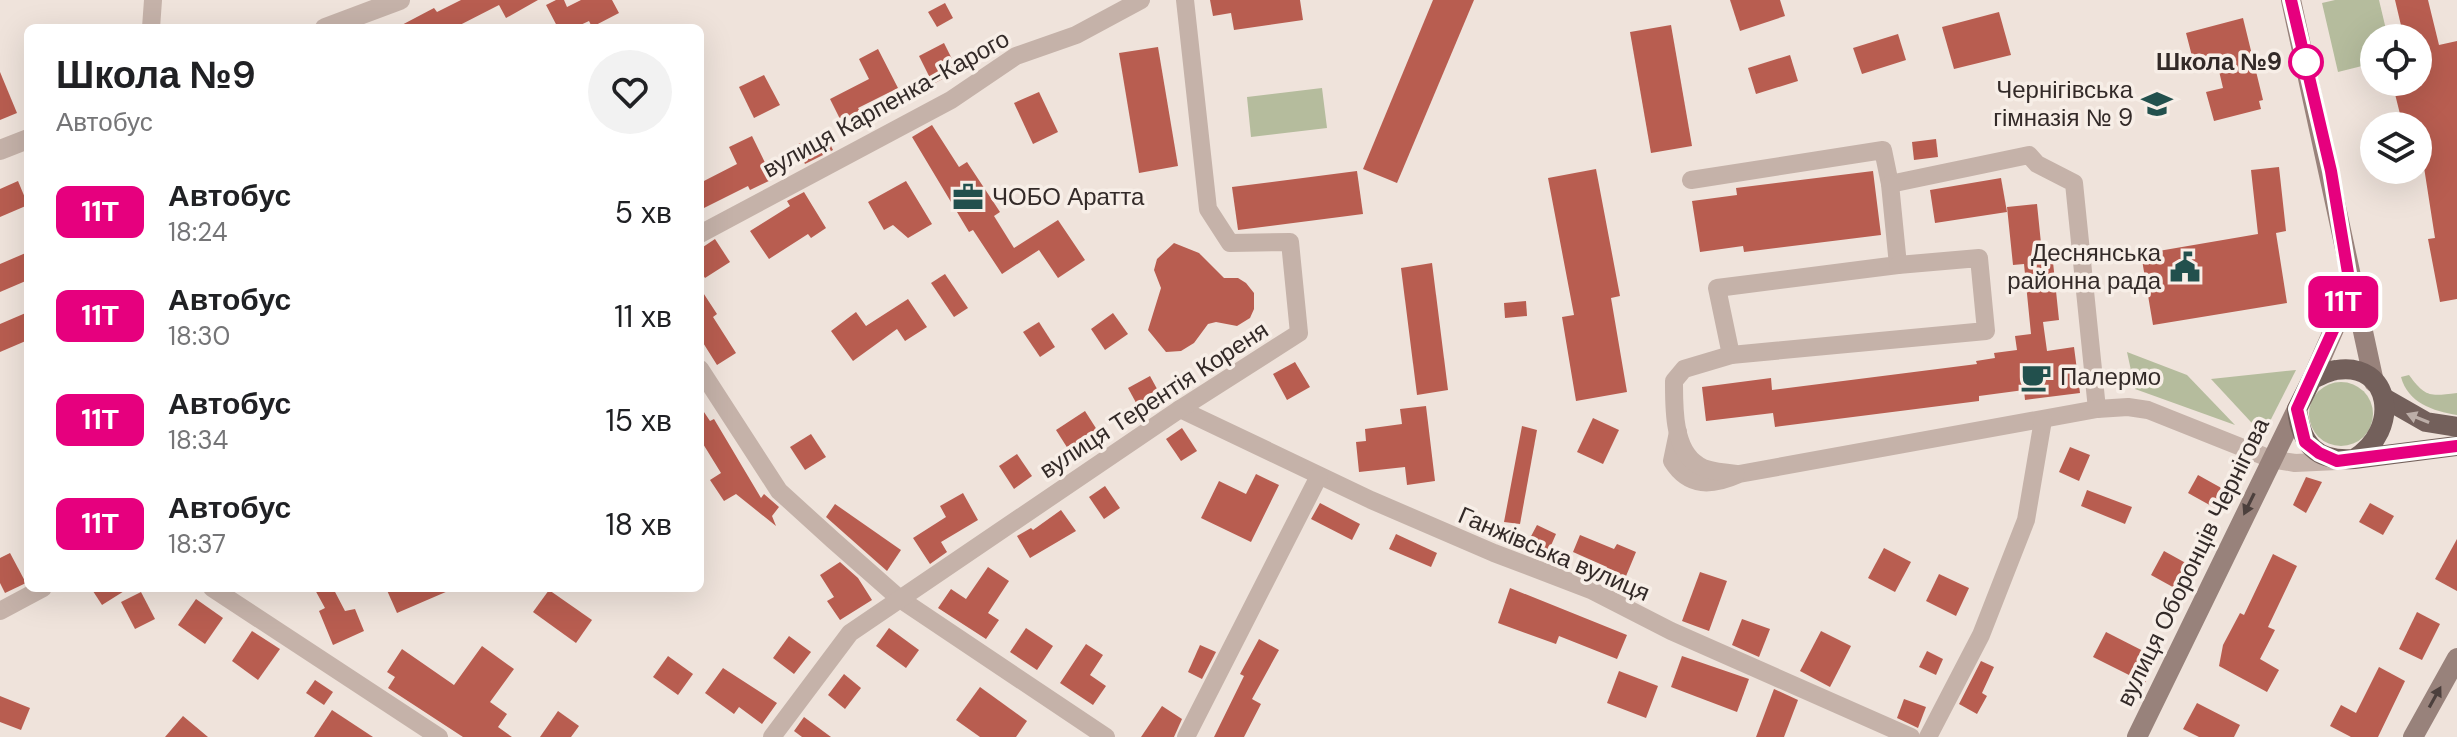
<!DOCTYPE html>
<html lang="uk">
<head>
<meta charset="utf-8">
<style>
  body { margin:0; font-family:"DM Sans",sans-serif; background:#f2f2f2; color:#202124; height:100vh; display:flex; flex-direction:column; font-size:30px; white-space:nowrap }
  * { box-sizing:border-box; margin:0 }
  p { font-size:26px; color:#757577 }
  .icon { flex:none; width:44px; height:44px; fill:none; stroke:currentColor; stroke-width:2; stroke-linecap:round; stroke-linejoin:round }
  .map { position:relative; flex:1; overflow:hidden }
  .sheet { position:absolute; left:24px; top:24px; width:680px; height:568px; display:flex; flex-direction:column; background:#fff; border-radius:12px; box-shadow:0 8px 32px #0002 }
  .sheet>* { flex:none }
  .badge { padding:0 16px; border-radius:12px; font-size:28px; line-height:52px }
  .controls { position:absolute; left:2360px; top:24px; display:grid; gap:16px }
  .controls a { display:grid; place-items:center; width:72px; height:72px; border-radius:50%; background:#fff; box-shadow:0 8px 32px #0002; font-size:40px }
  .map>.badge { position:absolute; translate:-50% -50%; box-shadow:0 0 0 4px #fff }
  .round { display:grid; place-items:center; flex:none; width:84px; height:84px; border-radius:42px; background:#f2f2f2 }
  .head { display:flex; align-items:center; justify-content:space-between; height:136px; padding:0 32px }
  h1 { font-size:38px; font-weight:600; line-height:60px }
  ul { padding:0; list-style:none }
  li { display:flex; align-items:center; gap:24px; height:104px; padding:0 32px }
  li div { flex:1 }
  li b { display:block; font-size:30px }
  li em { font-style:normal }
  li .badge { min-width:88px; font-weight:700; text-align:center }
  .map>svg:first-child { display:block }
  .green { fill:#b5bc9d }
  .building { fill:#b85d50 }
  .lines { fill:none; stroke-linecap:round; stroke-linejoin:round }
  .minor { stroke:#c5b2a9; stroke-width:18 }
  .tertiary { stroke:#c5b2a9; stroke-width:20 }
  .secondary { stroke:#98827b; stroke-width:20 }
  .primary { stroke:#73605b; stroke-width:20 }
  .oneway { fill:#bcaea8 }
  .oneway2 { fill:#4c403d }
  .line-casing { stroke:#fff; stroke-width:18 }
  .line { stroke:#e6007e; stroke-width:12 }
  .stop-dot { fill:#fff; stroke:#e6007e; stroke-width:4 }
  .labels { text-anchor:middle; stroke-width:7; stroke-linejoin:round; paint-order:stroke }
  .stop-label { font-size:24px; font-weight:bold; fill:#332a28; stroke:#f7eee7; text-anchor:end }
  .poi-label { font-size:24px; fill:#332a28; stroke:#f7eee7; text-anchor:end }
  .street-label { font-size:24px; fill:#332a28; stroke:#f7eee7 }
</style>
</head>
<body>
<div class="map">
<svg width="2457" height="737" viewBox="0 0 2457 737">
  <rect width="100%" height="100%" fill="#efe3db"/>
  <g class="green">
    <path d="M2335 0H2379L2388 38H2374V63L2338 72 2322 3Z"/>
    <path d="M1322 88 1327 128 1251 137 1247 97Z"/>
    <path d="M2127 352 2187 375 2235 425 2135 389Z"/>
    <path d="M2296 370 2263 435 2211 379Z"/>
    <path d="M2409 375C2426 398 2430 396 2457 393V415C2433 411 2408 403 2401 377Z"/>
    <circle cx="2341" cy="414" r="32"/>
  </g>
  <g class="building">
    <path d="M461 0H538L506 18 499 5 454 28H396L434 8 437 12Z"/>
    <path d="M556 0H564L567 7 581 0H612L619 13 592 27 589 21 574 28H558L546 5Z"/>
    <path d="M1210 0H1300L1303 20 1234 30 1231 13 1213 16Z"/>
    <path d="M1433 0H1474L1397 183 1363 169Z"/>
    <path d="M1730 0H1780L1785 16 1740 31Z"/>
    <path d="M2395 0H2428L2439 45 2457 41V299L2440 302 2428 239 2435 238 2421 148 2418 149V126H2403L2392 82H2418V38H2404Z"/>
    <path d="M945 3 953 18 937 27 928 12Z"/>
    <path d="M1999 12 2011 55 1954 69 1942 27Z"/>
    <path d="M2243 18 2263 100 2259 101 2261 109 2214 121 2206 92 2223 88 2215 54 2193 60 2186 33Z"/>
    <path d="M1671 25 1692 146 1651 153 1630 32Z"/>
    <path d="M1898 34 1906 60 1862 74 1853 48Z"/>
    <path d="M944 43 958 71 933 84 919 56Z"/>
    <path d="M1158 47 1178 166 1139 173 1119 53Z"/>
    <path d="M878 49 898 88 858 108 863 117 844 127 830 99 869 79 859 59Z"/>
    <path d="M1790 55 1798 81 1756 94 1748 68Z"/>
    <path d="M0 72 17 113 0 120Z"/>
    <path d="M764 75 780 105 754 118 739 87Z"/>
    <path d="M1039 92 1058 132 1033 144 1014 103Z"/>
    <path d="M932 125 959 167 967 162 1000 212 994 216 1014 248 1058 220 1085 260 1058 278 1039 250 1002 274 973 230 969 232 912 137Z"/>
    <path d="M824 132 833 150 805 164 796 145Z"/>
    <path d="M752 136 773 179 750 190 748 186 700 210V183L737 164 729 147Z"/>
    <path d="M1936 139 1938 157 1914 160 1912 142Z"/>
    <path d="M2279 167 2286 231 2276 233 2287 303 2153 325 2141 254 2258 234 2251 170Z"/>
    <path d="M1596 169 1620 296 1611 298 1627 392 1576 401 1562 317 1574 315 1548 178Z"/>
    <path d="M1357 171 1363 214 1238 230 1232 187Z"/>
    <path d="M1873 171 1881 235 1744 252 1743 246 1700 252 1692 201 1737 195 1736 188Z"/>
    <path d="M2001 178 2007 212 1935 223 1930 190Z"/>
    <path d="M18 181 28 205 0 217V189Z"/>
    <path d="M906 181 932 224 908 238 893 225 884 230 868 202Z"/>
    <path d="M804 192 826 228 811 238 808 234 769 259 750 231 790 206 787 201Z"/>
    <path d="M2037 204 2043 263 2053 262 2059 320 2043 322 2047 351 2074 347 2080 393 2025 400 2024 390 1979 396V401L1775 427 1773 413 1706 421 1702 387 1771 378 1772 390 1977 364 1976 361 1995 358 1994 353 2017 350 2015 336 2031 334 2024 264 2013 265 2007 207Z"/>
    <path d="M715 239 730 262 705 278 700 271V249Z"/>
    <path d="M1174 243 1199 253 1224 278H1238L1246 283 1254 293V309L1250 318 1237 326 1216 322 1208 324 1194 343 1181 351 1166 352 1148 330 1161 288 1154 270 1157 259Z"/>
    <path d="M28 252V280L0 292V264Z"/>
    <path d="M1432 263 1448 390 1417 395 1401 268Z"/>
    <path d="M945 274 968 308 954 317 931 283Z"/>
    <path d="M700 288 717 314 713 317 736 353 717 365 700 338Z"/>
    <path d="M908 299 927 327 905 341 897 329 853 361 831 331 856 312 866 326Z"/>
    <path d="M1526 301 1527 316 1505 318 1504 303Z"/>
    <path d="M28 312V340L0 352V324Z"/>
    <path d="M1113 313 1128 334 1105 350 1091 329Z"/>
    <path d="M1039 322 1055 347 1040 357 1023 332Z"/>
    <path d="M1295 362 1310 387 1287 400 1273 374Z"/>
    <path d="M1150 376 1162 398 1140 410 1128 388Z"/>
    <path d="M700 406 710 421 714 419 761 498 764 494 779 507 772 516 776 526 736 494 724 501 710 480 721 473 700 439Z"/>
    <path d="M1426 406 1435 481 1407 485 1405 467 1359 472 1356 442 1366 441 1365 429 1402 424 1400 409Z"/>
    <path d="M1085 411 1099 433 1070 452 1056 430Z"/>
    <path d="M1593 418 1619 430 1603 464 1577 452Z"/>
    <path d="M1522 426 1537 430 1520 524 1504 522Z"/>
    <path d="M1182 428 1197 451 1181 461 1166 439Z"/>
    <path d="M811 434 826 457 805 470 790 447Z"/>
    <path d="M2070 447 2090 455 2079 481 2059 472Z"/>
    <path d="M1017 454 1032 476 1014 489 999 466Z"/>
    <path d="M1256 474 1279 485 1251 542 1201 518 1219 481 1246 494Z"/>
    <path d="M2198 475 2225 490 2215 508 2188 493Z"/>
    <path d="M2306 477 2322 482 2306 513 2293 505Z"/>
    <path d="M1105 486 1120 508 1104 519 1089 497Z"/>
    <path d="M2087 490 2132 507 2125 524 2081 506Z"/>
    <path d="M963 493 978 520 941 542 947 552 930 564 913 538 946 517 940 506Z"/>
    <path d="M1320 503 1360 524 1352 540 1311 519Z"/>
    <path d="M2370 503 2394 516 2383 535 2359 522Z"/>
    <path d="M835 504 901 550 887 571 826 517Z"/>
    <path d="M1061 510 1076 531 1030 558 1017 536 1031 528 1033 530Z"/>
    <path d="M1537 525 1556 534 1549 550 1529 540Z"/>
    <path d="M1396 534 1437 553 1431 567 1389 549Z"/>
    <path d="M1580 535 1614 549 1617 544 1636 552 1624 581 1604 573 1607 567 1573 552Z"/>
    <path d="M2457 539V591L2435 579Z"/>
    <path d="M1884 548 1911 562 1895 592 1868 578Z"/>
    <path d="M2164 551 2193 567 2180 591 2151 575Z"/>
    <path d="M10 553 26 583 5 593 0 583V558Z"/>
    <path d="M2273 554 2297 566 2268 627 2275 630 2260 659 2279 670 2267 692 2219 666 2223 645 2240 613 2244 615Z"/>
    <path d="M840 562 858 578 872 600 840 620 827 601 834 597 820 575Z"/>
    <path d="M988 567 1009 581 988 613 999 620 986 639 938 608 951 589 966 599Z"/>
    <path d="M1700 572 1727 581 1709 631 1682 621Z"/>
    <path d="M1939 574 1969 588 1956 616 1926 601Z"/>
    <path d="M91 588H129L102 605Z"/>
    <path d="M314 588H333L345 611 355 609 364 631 333 645 319 611 325 608Z"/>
    <path d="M386 588H455L397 613Z"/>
    <path d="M1510 588 1627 635 1617 659 1559 636 1556 644 1498 623Z"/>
    <path d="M549 590 592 620 576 643 533 612Z"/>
    <path d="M141 592 155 619 135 629 121 602Z"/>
    <path d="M196 599 223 618 205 644 178 625Z"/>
    <path d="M2417 612 2440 624 2422 660 2399 649Z"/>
    <path d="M1742 619 1770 629 1759 657 1732 645Z"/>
    <path d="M889 628 919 650 906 668 876 646Z"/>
    <path d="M1026 628 1053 646 1037 670 1010 652Z"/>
    <path d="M252 631 280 649 258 680 232 661Z"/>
    <path d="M1821 631 1851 646 1830 687 1800 671Z"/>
    <path d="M2106 632 2157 658 2145 683 2093 657Z"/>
    <path d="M789 636 811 652 794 674 773 658Z"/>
    <path d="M1259 639 1279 650 1252 699 1261 704 1244 737H1214L1244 676 1240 674Z"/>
    <path d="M1086 644 1103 655 1090 675 1106 686 1093 705 1060 683Z"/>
    <path d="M1200 645 1216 652 1202 679 1188 672Z"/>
    <path d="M482 646 514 669 490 702 507 714 498 727 512 737H463L388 688 395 677 387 672 402 649 454 685Z"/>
    <path d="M1927 651 1943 659 1936 675 1919 667Z"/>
    <path d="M668 656 693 674 678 695 653 677Z"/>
    <path d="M1682 656 1749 679 1737 712 1671 687Z"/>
    <path d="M1981 661 1994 667 1982 693 1987 696 1977 714 1959 704Z"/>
    <path d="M2379 667 2405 681 2378 737H2351L2330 726 2341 705 2356 713Z"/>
    <path d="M723 668 777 703 762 724 739 707 734 714 705 693Z"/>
    <path d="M1619 671 1658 686 1646 718 1607 703Z"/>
    <path d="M844 674 861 688 845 709 828 695Z"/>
    <path d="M315 680 333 692 324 705 306 693Z"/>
    <path d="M980 687 1027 721 1016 737H980L956 720Z"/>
    <path d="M1774 689 1798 700 1784 737H1756Z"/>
    <path d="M0 696 30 708 21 730 0 722Z"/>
    <path d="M1904 699 1926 707 1918 728 1897 718Z"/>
    <path d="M2197 703 2240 725 2234 737H2199L2183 729Z"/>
    <path d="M1162 706 1182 719 1174 737H1141Z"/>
    <path d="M332 710 373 737H314Z"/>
    <path d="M558 711 579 726 571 737H540Z"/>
    <path d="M183 716 208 737H165Z"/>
    <path d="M804 717 831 737H802L794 731Z"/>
  </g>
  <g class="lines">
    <g class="minor">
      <path d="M151 28 153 0"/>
      <path d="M1691 180 1883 150 1890 184 2029 155 2037 164 2074 183 2097 409"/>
      <path d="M700 234 951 100 1016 56 1076 35 1141 0"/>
      <path d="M1731 355 1717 288 1898 265 1890 184"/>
      <path d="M700 369 779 491 833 540 900 599 1106 737"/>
      <path d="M1180 409 1371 500 1494 553 1591 590 1671 631 1911 737"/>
      <path d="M1678 432 1672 461C1689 488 1712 486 1739 474L2097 409 2128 407 2148 410 2271 459 2295 463 2337 461"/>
      <path d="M1736 474C1724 472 1708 472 1698 465 1673 450 1674 407 1674 381L1684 369 1731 355 1986 331 1979 258 1898 265"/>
      <path d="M212 588 439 737"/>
      <path d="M0 611 43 588"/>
      <path d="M772 737 850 633 1180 409 1299 333 1290 242 1230 243 1208 209 1185 0"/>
      <path d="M1186 737 1319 476"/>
      <path d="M1928 737 1981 635 2026 520 2043 420"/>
    </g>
    <g class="tertiary">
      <path d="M325 28 400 0"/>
      <path d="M0 150 28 139"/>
    </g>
    <g class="secondary">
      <path d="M2291 0 2374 382"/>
      <path d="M2312 379 2341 313 2347 281"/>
      <path d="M2137 737 2297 409"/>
      <path d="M2413 737 2457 658"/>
    </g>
    <g class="primary">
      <path d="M2384 398 2426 422 2457 427"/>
      <path d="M2354 459C2402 430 2391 361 2336 370 2328 371 2320 376 2312 379L2297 409C2301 444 2316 462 2354 459L2457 446"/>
    </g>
  </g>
  <defs><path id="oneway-solid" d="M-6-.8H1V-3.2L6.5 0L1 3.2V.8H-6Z" transform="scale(2)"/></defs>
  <use class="oneway" href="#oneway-solid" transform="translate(2418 418) rotate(-158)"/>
  <g class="oneway2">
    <use href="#oneway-solid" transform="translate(2249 504) rotate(116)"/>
    <use href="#oneway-solid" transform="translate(2435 697) rotate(-61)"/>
  </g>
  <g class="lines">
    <g class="line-casing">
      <path id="line" d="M2291 0 2331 171 2348 273 2341 313 2297 409 2305 442 2319 453 2337 461 2457 446"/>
    </g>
    <use href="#line" class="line"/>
  </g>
  <defs>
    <g id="school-bare" transform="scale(2.4)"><path d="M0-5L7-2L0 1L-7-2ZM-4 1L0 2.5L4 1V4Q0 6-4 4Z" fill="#22504d" stroke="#f7eee7" stroke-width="2.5" paint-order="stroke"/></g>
    <g id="office-bare" transform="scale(2.4)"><path d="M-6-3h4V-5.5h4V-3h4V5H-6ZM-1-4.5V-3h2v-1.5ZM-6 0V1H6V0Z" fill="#22504d" stroke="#f7eee7" stroke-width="2.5" paint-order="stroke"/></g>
    <g id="civic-bare" transform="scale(2.4)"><path d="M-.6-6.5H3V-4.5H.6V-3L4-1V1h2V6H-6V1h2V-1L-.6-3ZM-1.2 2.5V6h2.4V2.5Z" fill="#22504d" stroke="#f7eee7" stroke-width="2.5" paint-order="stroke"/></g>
    <g id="cafe-bare" transform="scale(2.4)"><path d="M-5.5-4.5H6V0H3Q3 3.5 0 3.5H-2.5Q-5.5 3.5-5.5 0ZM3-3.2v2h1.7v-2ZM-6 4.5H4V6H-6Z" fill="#22504d" stroke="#f7eee7" stroke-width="2.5" paint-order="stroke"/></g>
  </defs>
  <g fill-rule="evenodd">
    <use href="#school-bare" x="2157" y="104"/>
    <use href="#office-bare" x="968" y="197"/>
    <use href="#civic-bare" x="2185" y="267"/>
    <use href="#cafe-bare" x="2036" y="377"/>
  </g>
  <circle class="stop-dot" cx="2306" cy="62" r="16"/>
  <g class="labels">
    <g class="stop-label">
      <text x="2282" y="70">Школа №9</text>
    </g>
    <g class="poi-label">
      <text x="2133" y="98">Чернігівська<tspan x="2133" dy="28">гімназія № 9</tspan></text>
      <text x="992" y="205" text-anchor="start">ЧОБО Аратта</text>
      <text x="2161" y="261">Деснянська<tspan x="2161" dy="28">районна рада</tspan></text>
      <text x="2060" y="385" text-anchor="start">Палермо</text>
    </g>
    <g class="street-label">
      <text transform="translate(886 104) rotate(-29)" y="8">вулиця Карпенка-Карого</text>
      <text transform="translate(1154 400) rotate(-33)" y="8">вулиця Терентія Кореня</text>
      <text transform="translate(1554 554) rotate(23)" y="8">Ганжівська вулиця</text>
      <text transform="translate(2193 562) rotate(-64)" y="8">вулиця Оборонців Чернігова</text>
    </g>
  </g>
</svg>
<div class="controls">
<a><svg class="icon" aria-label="locate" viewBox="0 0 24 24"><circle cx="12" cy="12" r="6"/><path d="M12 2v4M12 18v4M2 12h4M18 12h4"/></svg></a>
<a><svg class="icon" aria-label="layers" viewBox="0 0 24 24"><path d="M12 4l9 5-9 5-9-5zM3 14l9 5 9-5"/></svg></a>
</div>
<b class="badge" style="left:2343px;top:302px;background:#e6007e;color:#fff">11Т</b>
<section class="sheet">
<div class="head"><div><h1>Школа №9</h1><p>Автобус</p></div><a class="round"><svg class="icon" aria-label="heart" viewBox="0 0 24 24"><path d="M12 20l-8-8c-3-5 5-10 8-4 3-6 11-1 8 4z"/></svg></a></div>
<ul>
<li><span class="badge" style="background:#e6007e;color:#fff">11Т</span><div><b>Автобус</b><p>18:24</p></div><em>5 хв</em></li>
<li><span class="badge" style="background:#e6007e;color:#fff">11Т</span><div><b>Автобус</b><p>18:30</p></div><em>11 хв</em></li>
<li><span class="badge" style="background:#e6007e;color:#fff">11Т</span><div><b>Автобус</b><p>18:34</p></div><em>15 хв</em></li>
<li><span class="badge" style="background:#e6007e;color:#fff">11Т</span><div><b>Автобус</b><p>18:37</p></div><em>18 хв</em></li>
</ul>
</section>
</div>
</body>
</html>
